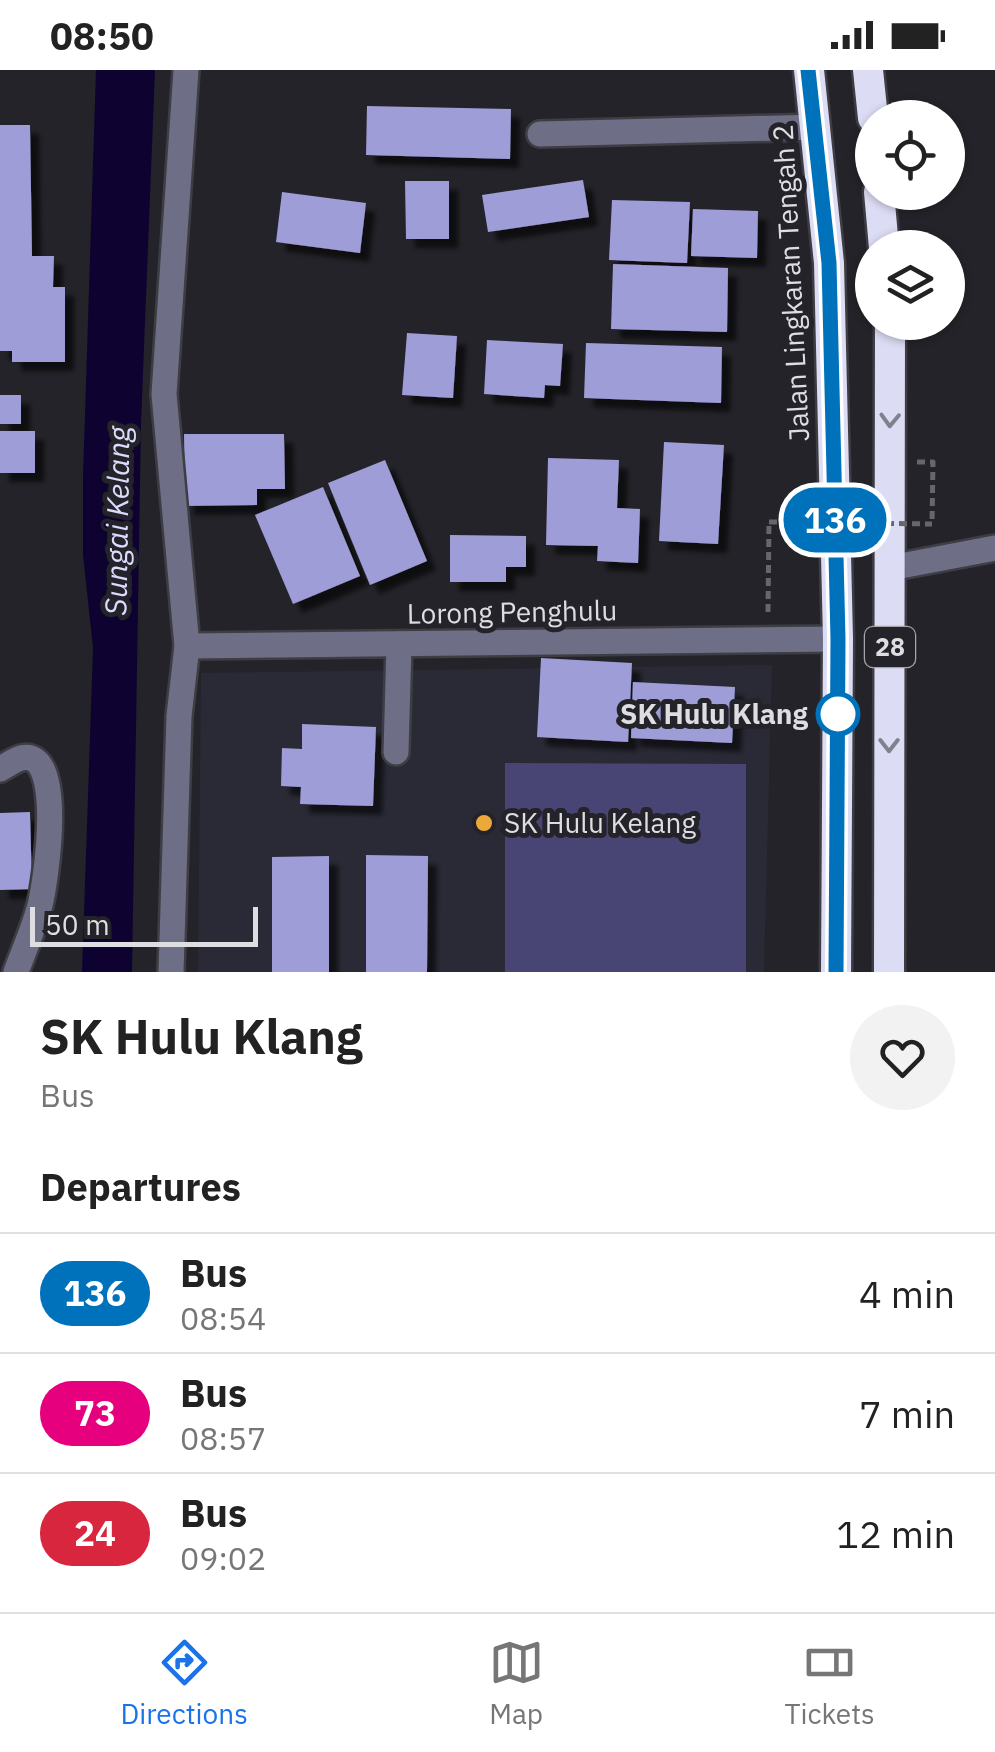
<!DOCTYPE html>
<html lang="en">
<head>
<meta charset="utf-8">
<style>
  body { margin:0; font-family:"IBM Plex Sans",sans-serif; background:#f2f2f2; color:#222; height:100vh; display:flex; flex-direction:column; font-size:38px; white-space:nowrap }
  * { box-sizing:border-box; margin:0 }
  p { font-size:32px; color:#767676 }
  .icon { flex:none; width:55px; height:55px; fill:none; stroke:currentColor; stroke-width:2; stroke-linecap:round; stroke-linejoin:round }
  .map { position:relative; height:902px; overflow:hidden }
  .drawer { display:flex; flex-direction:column; background:#fff; flex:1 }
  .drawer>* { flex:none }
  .badge { padding:0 20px; border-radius:32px; font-size:35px; line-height:65px }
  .fabs { position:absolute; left:855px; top:30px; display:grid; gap:20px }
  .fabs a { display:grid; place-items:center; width:110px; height:110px; border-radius:50%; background:#fff; box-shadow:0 2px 8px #0004; font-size:50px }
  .scale { position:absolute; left:30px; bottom:25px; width:228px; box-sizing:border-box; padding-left:10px; border:5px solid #dedee2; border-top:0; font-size:28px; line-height:35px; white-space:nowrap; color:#dedee2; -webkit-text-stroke:8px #232329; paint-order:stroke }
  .map>.badge { position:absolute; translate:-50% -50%; box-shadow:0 0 0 5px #fff }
  h2 { padding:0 40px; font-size:38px; line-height:90px }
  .round { display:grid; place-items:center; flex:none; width:105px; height:105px; border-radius:52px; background:#f2f2f2 }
  .overview { display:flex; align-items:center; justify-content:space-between; height:170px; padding:0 40px }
  h1 { font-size:48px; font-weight:800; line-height:75px }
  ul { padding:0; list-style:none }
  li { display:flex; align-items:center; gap:30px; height:120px; padding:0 40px; border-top:2px solid #e0e0e0 }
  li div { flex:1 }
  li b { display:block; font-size:38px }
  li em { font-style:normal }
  li .badge { min-width:110px; font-weight:700; text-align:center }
  .status { display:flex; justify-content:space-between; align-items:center; height:70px; padding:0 50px; background:#fff; direction:ltr }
  .status svg { height:28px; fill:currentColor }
  .dock { display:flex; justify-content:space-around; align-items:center; height:140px; border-top:2px solid #e0e0e0; background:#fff; font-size:28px; color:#767676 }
  .dock a { display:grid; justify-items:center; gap:5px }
  .dock .active { color:#1a73e8 }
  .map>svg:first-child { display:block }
  .built { fill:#2a2a36 }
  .green { fill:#484574 }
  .water { fill:#0e0330 }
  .building { fill:#9e9dd7; filter:url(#shadow) }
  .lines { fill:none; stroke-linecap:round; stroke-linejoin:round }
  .minor-casing { stroke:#3d3d43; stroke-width:30 }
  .highway-casing { stroke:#3d3d43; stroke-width:35 }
  .path { stroke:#66666c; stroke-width:5; stroke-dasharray:8 5; stroke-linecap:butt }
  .minor { stroke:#6e6e86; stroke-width:25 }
  .highway { stroke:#dcdcf4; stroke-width:30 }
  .path-bridge { stroke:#66666c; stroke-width:5; stroke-dasharray:8 5; stroke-linecap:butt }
  .oneway { stroke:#80808e }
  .line-casing { stroke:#fff; stroke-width:22 }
  .line { stroke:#0072bc; stroke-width:15 }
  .stop-dot { fill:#fff; stroke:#0072bc; stroke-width:5 }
  .poi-dot { fill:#eca93a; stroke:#232329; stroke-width:4 }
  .labels { text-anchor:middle; stroke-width:10; stroke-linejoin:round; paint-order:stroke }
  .shield { fill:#232329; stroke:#a6a6aa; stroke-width:2.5 }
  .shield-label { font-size:25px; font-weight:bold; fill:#dedee2 }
  .street-label { font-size:28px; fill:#dedee2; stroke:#232329 }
  .stop-label { font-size:28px; font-weight:bold; fill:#dedee2; stroke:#232329; text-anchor:end }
  .poi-label { font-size:28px; fill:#dedee2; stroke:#232329; text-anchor:start }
  .water-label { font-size:30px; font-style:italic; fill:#dbdbfd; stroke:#232329 }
</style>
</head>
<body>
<div class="status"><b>08:50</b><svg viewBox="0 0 49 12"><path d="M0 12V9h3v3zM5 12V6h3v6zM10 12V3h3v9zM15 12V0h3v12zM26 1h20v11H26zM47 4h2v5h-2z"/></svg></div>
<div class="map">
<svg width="995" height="902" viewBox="0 0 995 902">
  <defs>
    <filter id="shadow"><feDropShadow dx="9" dy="9" stdDeviation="2.5" flood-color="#0009"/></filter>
  </defs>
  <rect width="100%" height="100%" fill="#232329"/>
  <path class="built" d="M772 595 764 902H198L201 603Z"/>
  <path class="green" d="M505 693 746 694V902H505Z"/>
  <path class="water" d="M96 0H155L141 353 132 902H82L93 578 83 485V406Z"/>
  <g class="building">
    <path d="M367 36 511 39 510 89 366 85Z"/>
    <path d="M0 55H30L32 186H54L53 217H65V292H12V281H0Z"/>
    <path d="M583 110 589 147 488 162 482 125Z"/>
    <path d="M405 111H449V169H406Z"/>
    <path d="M282 122 366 133 360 183 276 172Z"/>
    <path d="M612 130 690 132 687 193 609 190Z"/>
    <path d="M693 139 758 141 757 188 691 186Z"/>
    <path d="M613 194 728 198 727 262 611 259Z"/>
    <path d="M407 263 457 266 453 328 402 325Z"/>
    <path d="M487 270 563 274 560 316 545 315 544 328 484 324Z"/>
    <path d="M586 273 722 277 721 333 584 328Z"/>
    <rect x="0" y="325" width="21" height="29"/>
    <rect x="0" y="361" width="35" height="42"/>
    <path d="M184 364H284L285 419H257V435L185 436Z"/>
    <path d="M664 372 724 375 718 474 659 471Z"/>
    <path d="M548 388 619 390 617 438 640 439 638 493 597 491 598 476 546 475Z"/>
    <path d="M385 390 427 491 370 515 328 413Z"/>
    <path d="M323 417 360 506 293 534 255 445Z"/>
    <path d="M450 465 526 466V497H506V512H450Z"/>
    <path d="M541 588 632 593 628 672 537 667Z"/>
    <path d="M633 612 735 617 732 673 631 668Z"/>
    <path d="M302 654 376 657 373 736 300 734 301 717 281 716 282 678 302 679Z"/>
    <path d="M30 742 32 819 0 820V743Z"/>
    <path d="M366 785 428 786 427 902H366Z"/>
    <path d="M329 786V902H272V787Z"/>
  </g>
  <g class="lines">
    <g class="minor-casing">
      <g id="minor">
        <path d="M540 64 817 57"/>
        <path d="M890 498 995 478"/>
        <path d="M187 576 838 569"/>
        <path d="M396 682 399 574"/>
        <path d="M0 699C6 696 14 690 21 688 66 677 46 811 40 835 34 858 24 880 16 902"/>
        <path d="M171 902 179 646 187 576 164 324 186 0"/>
      </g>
    </g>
    <g class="highway-casing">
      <g id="highway">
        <path d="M809 0 829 193 838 569 836 902"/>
        <path d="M868 0 873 48"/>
        <path d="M879 122 884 178"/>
        <path d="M889 902 890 252"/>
      </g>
    </g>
    <g class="path">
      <path d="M917 392H933L932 454"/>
      <path d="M768 542 769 452"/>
    </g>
    <use href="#minor" class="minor"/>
    <use href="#highway" class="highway"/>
    <path class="path-bridge" d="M769 452 932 454"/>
  </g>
  <defs><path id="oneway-chevron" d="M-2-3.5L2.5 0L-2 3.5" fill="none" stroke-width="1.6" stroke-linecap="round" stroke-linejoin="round" transform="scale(2.5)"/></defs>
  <g class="oneway">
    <use href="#oneway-chevron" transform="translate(890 350) rotate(92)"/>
    <use href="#oneway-chevron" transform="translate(889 675) rotate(90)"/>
  </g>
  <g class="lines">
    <g class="line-casing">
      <path id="line" d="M808 0 829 193 838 569 836 902"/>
    </g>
    <use href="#line" class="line"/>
  </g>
  <circle class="stop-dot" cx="838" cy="644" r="20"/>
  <circle class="poi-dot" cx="484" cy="753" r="10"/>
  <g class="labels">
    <rect class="shield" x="865" y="557" width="50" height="40" rx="8"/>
    <g class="shield-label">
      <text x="890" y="586">28</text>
    </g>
    <g class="street-label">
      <text transform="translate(791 213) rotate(-93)" y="10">Jalan Lingkaran Tengah 2</text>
      <text transform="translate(512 542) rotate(-1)" y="10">Lorong Penghulu</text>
    </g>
    <g class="stop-label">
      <text x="808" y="654">SK Hulu Klang</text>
    </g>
    <g class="poi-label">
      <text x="504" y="763">SK Hulu Kelang</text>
    </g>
    <g class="water-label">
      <text transform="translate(118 451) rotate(-89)" y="10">Sungai Kelang</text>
    </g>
  </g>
</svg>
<div class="fabs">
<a><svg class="icon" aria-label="locate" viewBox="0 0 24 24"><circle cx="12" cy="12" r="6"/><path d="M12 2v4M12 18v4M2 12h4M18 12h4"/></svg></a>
<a><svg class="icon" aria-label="layers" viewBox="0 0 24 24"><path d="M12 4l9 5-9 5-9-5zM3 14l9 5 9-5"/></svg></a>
</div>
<div class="scale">50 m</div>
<b class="badge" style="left:835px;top:450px;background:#0072bc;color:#fff">136</b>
</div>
<section class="drawer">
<div class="overview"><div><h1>SK Hulu Klang</h1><p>Bus</p></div><a class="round"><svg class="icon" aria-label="heart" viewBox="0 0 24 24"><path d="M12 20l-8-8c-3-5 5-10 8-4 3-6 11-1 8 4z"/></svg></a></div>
<h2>Departures</h2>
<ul>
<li><span class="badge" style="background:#0072bc;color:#fff">136</span><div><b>Bus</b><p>08:54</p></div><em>4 min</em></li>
<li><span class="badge" style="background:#e6007e;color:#fff">73</span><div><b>Bus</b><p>08:57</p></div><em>7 min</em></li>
<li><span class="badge" style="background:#d7263d;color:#fff">24</span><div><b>Bus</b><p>09:02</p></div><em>12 min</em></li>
</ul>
</section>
<nav class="dock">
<a class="active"><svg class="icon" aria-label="directions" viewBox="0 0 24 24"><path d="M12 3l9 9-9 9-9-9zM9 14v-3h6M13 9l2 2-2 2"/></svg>Directions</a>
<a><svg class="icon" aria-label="map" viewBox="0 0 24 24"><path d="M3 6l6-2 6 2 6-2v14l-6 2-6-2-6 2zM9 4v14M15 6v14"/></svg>Map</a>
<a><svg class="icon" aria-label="tickets" viewBox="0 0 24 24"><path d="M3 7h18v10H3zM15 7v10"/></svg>Tickets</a>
</nav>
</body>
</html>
